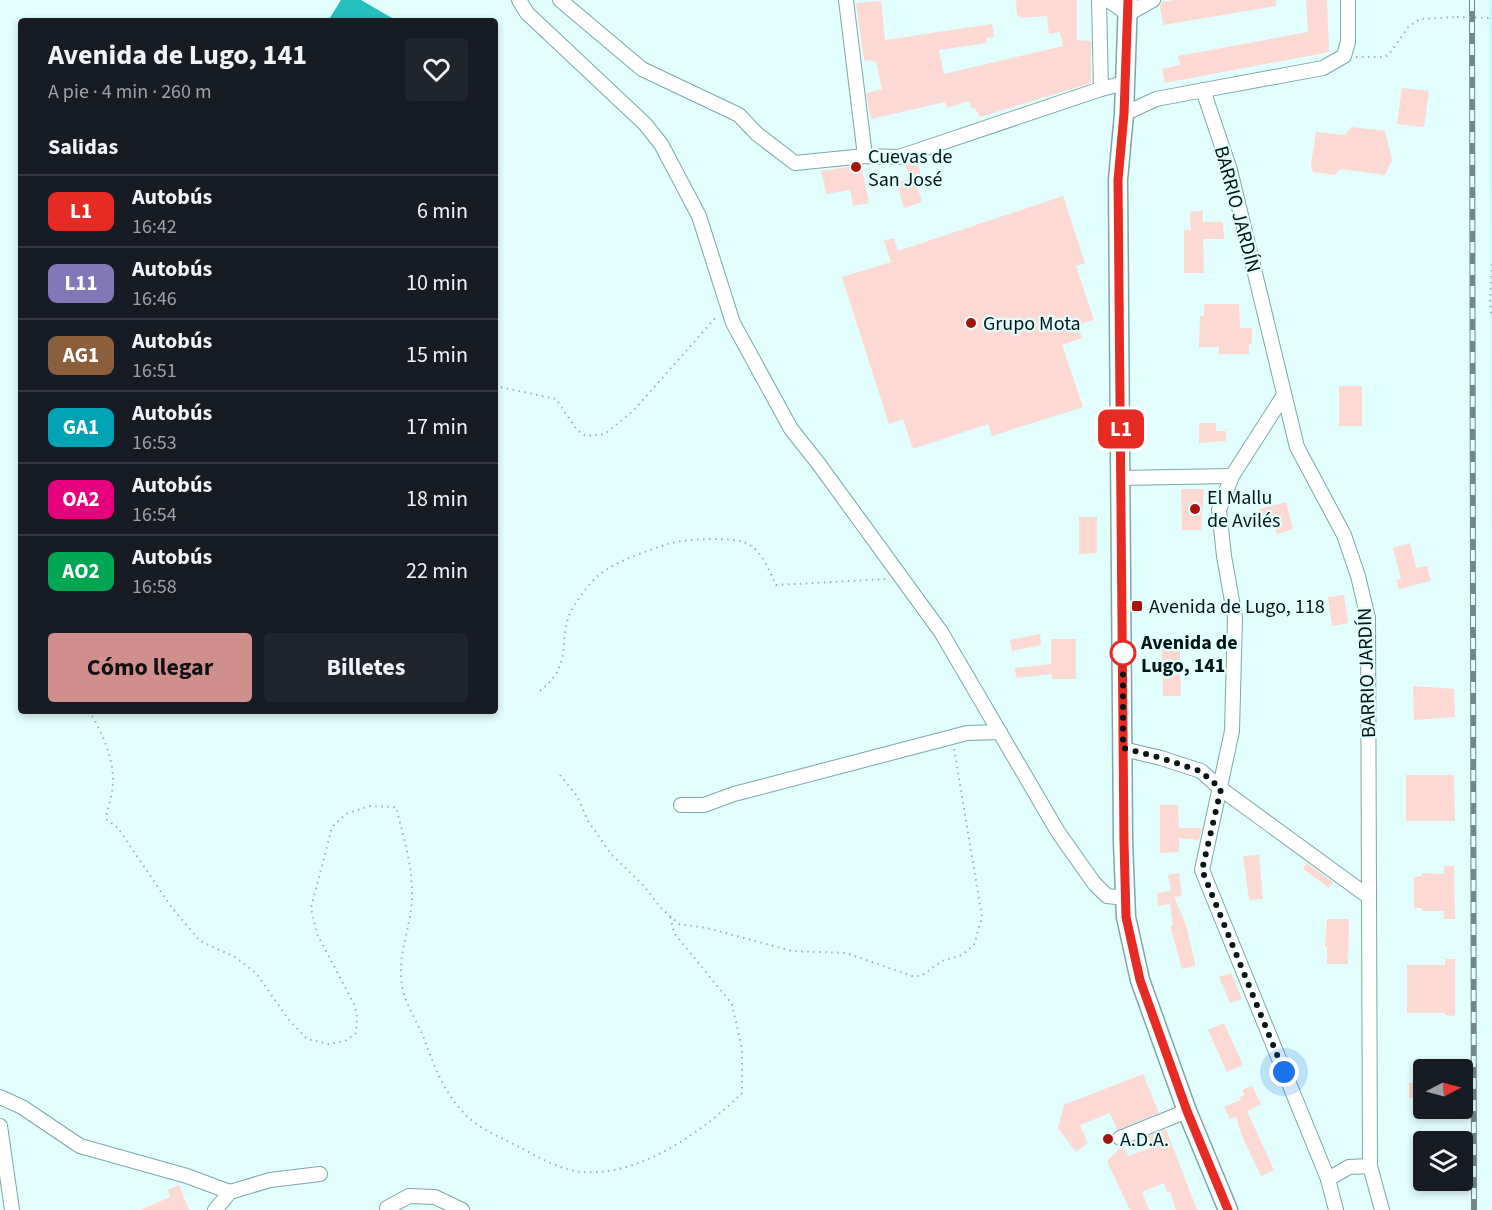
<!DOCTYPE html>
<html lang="es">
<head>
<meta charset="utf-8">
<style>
  body { margin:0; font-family:"Source Sans 3",sans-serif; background:#20242c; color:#f1f3f6; height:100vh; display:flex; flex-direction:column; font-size:22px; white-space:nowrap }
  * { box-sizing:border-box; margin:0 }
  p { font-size:20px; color:#9ea1a6 }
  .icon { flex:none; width:33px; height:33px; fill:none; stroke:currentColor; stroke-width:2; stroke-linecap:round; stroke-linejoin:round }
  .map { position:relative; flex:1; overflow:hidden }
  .details { position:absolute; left:18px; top:18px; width:480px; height:696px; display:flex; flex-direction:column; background:#171b24; border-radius:6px; box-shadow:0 3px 9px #0003 }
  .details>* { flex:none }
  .badge { padding:0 12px; border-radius:9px; font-size:21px; line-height:39px }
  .needle { width:39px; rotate:84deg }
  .controls { position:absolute; left:1413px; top:1059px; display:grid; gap:12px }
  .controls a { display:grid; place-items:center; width:60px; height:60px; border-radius:6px; background:#171b24; box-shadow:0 3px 9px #0003; font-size:30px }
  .you { position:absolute; width:30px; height:30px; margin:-15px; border:4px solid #fff; border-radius:50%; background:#1a73e8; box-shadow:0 0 0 9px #1a73e833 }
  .map>.badge { position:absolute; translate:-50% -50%; box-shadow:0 0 0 3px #fff }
  h2 { padding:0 30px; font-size:22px; line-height:54px }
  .round { display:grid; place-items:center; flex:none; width:63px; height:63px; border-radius:6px; background:#20242c }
  .head { display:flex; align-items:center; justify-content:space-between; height:102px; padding:0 30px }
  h1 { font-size:28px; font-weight:700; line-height:45px }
  .primary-button { display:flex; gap:12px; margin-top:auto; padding:12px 30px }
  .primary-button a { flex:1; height:69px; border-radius:6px; background:#d08f8d; color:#111; font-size:24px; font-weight:700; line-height:69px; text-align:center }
  .primary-button a+a { background:#20242c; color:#f1f3f6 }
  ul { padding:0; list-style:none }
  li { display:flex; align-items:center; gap:18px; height:72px; padding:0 30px; border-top:2px solid #363941 }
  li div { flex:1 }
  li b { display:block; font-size:22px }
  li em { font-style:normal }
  li .badge { min-width:66px; font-weight:700; text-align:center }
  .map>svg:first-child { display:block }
  .built { fill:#c2fdfc }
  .water { fill:#25bebd }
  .building { fill:#fcd9d3 }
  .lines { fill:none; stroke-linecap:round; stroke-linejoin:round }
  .minor-casing { stroke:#7aa8a7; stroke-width:16 }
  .major-casing { stroke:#7aa8a7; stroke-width:21 }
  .path { stroke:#9ab3b2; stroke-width:2; stroke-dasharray:1.5 4.5; stroke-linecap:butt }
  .minor { stroke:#fff; stroke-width:14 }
  .major { stroke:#fff; stroke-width:18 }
  .rail-casing { stroke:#718887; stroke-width:6 }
  .rail { stroke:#e2fefd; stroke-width:4; stroke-dasharray:11; stroke-linecap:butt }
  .path-bridge { stroke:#9ab3b2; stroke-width:2; stroke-dasharray:1.5 4.5; stroke-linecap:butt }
  .line-casing { stroke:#fff; stroke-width:14 }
  .line { stroke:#e62b24; stroke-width:9 }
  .walk { stroke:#041616; stroke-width:6; stroke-dasharray:0 10.8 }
  .poi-dot { fill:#a7140c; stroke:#e2fefd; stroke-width:2 }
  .stop-dot { fill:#fff; stroke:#e62b24; stroke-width:3 }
  .labels { text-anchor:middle; stroke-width:4.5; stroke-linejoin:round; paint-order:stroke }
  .poi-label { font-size:20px; fill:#041616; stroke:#e2fefd; text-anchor:start }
  .street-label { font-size:20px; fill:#041616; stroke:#e2fefd }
  .stop-label { font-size:20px; font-weight:bold; fill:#041616; stroke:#e2fefd; text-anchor:start }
</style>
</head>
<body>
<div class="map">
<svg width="1492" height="1210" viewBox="0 0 1492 1210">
  <rect width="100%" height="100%" fill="#e2fefd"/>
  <path class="built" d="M1489 0H1492V584Z"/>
  <path class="water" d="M341 0H361L397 21H328Z"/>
  <g class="building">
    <path d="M1016 0H1077V40L1091 41V83L980 117 975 108 972 109 969 101 947 108 945 102 871 119 866 93 882 89 876 61 864 60 856 3 881 1 885 40 992 24 994 37 986 38 987 43 939 50 944 74 1063 46 1060 32 1049 34 1047 16 1020 18 1019 15 1017 16Z"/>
    <path d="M1175 0H1276V6L1163 25 1160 6 1162 2Z"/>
    <path d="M1306 0H1327L1329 52 1165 83 1162 69 1180 65 1178 56 1308 32Z"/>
    <path d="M1402 88 1429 91 1424 127 1397 124Z"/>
    <path d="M1351 127 1385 131 1392 160 1385 175 1340 169 1335 175 1313 172 1311 164 1316 132 1345 135Z"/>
    <path d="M917 160 921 175 914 177 922 202 904 208 897 183 910 178 905 164Z"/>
    <path d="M861 165 869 203 853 206 850 190 826 194 821 171Z"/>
    <path d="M1063 196 1085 263 1076 266 1094 320 1077 325 1082 338 1062 345 1083 407 992 436 988 424 913 449 903 419 889 424 842 277 891 262 884 241 894 238 898 251Z"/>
    <path d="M1203 211V222H1223L1224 239H1203L1204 273H1184V230H1191L1190 212Z"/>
    <path d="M1204 304H1239L1240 328H1252V344H1249V354H1219V347H1199L1200 316H1204Z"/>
    <rect x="1339" y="386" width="23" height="40"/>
    <path d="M1199 423H1216V431H1226V441L1199 443Z"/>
    <path d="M1181 489H1204L1201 530H1182Z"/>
    <path d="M1286 502 1293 529 1277 534 1272 517 1262 520 1259 509Z"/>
    <path d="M1079 517H1097V553L1079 554Z"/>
    <path d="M1410 543 1416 568 1427 566 1431 581 1399 589 1396 580 1401 579 1393 548Z"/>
    <path d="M1344 595 1348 623 1332 626 1328 597Z"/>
    <path d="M1040 634 1041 645 1012 651 1010 640Z"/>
    <path d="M1051 639H1076V679H1052V674L1016 678 1015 668 1051 664Z"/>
    <path d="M1162 648H1180L1181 696H1163Z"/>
    <path d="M1413 686 1454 689 1455 717 1414 720Z"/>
    <path d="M1406 775H1454L1455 821H1406Z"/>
    <path d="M1160 805H1178L1179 828H1202L1199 840 1179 838V852L1160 853Z"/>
    <path d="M1259 855 1263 899 1249 900 1243 856Z"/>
    <path d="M1307 863 1333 882 1329 888 1303 869Z"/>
    <path d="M1444 866H1454L1455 919H1444V911H1422V908H1414V877L1422 876V873L1444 874Z"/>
    <path d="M1179 873 1182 896 1174 897 1186 925 1195 963V966L1182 969 1171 929V926L1173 925 1170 904 1158 906 1157 893 1171 891 1168 875Z"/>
    <path d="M1327 919H1349L1348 964H1327V947L1325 946Z"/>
    <path d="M1445 959H1455V1016L1445 1015V1013H1407V965H1445Z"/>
    <path d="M1231 973 1242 999 1230 1003 1219 977Z"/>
    <path d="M1224 1023 1243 1065 1227 1072 1208 1030Z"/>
    <path d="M1413 1069H1424V1098H1409V1083H1413Z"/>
    <path d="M1143 1074 1159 1113 1117 1130 1110 1113 1080 1125 1088 1143 1076 1152 1058 1128 1064 1105Z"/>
    <path d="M1252 1086 1261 1104 1247 1111 1274 1170 1261 1176 1243 1138 1236 1117 1230 1119 1224 1107 1241 1100 1240 1097 1245 1095 1242 1090Z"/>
    <path d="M1166 1129 1197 1210H1176L1170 1191 1167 1192 1164 1183 1142 1192 1149 1210H1130L1107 1161 1121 1147 1124 1146 1128 1156 1150 1148 1146 1137Z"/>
    <path d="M179 1185 189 1210H140L170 1197 168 1190Z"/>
  </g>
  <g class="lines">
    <g class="minor-casing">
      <g id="minor">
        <path d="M519 0 527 13 645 124 661 144 699 216 733 323 791 429 818 463 941 632 1058 832 1094 883 1107 896 1125 898"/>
        <path d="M560 0 642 69 739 115 757 134 795 163 865 156 899 157 1101 89 1125 83"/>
        <path d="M846 0 865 156"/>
        <path d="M1099 0 1101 89"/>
        <path d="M1108 0 1128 14 1153 0"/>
        <path d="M1203 90 1230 170 1297 447 1344 535 1358 576 1368 618 1370 1166 1382 1210"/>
        <path d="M1124 114 1156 99 1323 68 1344 56 1348 42V0"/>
        <path d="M1284 395 1232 476 1219 510 1224 556 1235 618 1232 731 1202 870 1328 1179 1336 1210"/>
        <path d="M1121 478 1232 476"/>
        <path d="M1123 749 1161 758 1201 771 1221 789 1369 897"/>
        <path d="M681 805H704L734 794 967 733 1000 732"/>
        <path d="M0 1097 22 1107 80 1146 187 1176 230 1192"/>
        <path d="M0 1126 12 1210"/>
        <path d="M1120 1138 1187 1111"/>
        <path d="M1328 1179 1349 1167 1370 1166"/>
        <path d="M387 1208 409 1196 435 1197 462 1210"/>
        <path d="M215 1210 230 1192 270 1180 320 1174"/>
      </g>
    </g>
    <g class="major-casing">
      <path id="major" d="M1128 0 1124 114 1118 180 1123 842 1126 917 1140 980 1187 1111 1228 1210"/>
    </g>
    <g class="path">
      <path d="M1356 57H1385L1390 53 1409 26 1420 19 1457 17"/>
      <path d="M1492 264 1490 304 1492 318"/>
      <path d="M495 386 556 399 577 430 586 436 605 434 634 410 717 316"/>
      <path d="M540 691C577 662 554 638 574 606 580 596 591 581 600 574 618 560 650 550 671 543 687 539 735 536 748 544 763 552 769 571 776 585L887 579"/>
      <path d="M89 711C103 734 117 764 112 792 111 801 107 810 106 819L118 828 172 908 200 941 235 957 256 973 289 1020 307 1039 329 1044 345 1041 356 1033 357 1017 355 1006 317 934 311 908 332 827 346 814 370 806 396 807C403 835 412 863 412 892 413 926 395 954 403 991 407 1006 417 1022 423 1036 433 1063 443 1091 463 1112 478 1129 501 1137 521 1148 538 1157 555 1167 575 1171 634 1181 703 1132 742 1093V1049L732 1004 674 933 670 916"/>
      <path d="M560 775 577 796 588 821 611 854 644 886 661 908 679 924 707 928 792 951 846 953 912 976H921L942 961 962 955 974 945 982 917 954 748"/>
    </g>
    <use href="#minor" class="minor"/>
    <use href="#major" class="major"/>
    <g class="rail-casing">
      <path id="rail" d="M1472 0 1474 1210"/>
    </g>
    <use href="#rail" class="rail"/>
    <path class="path-bridge" d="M1457 17 1492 18"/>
  </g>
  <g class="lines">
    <g class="line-casing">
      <path id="line" d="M1128 0 1124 114 1118 180 1124 842 1126 917 1140 980 1187 1111 1228 1210"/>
    </g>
    <use href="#line" class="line"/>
    <path class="walk" d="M1123 653V748L1161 758 1200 771 1221 789 1202 870 1284 1072"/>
  </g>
  <g class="poi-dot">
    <circle cx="856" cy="167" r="6"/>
    <circle cx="971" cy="323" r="6"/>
    <circle cx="1195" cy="509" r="6"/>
    <rect x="1131" y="600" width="12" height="12" rx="3"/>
    <circle cx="1108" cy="1139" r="6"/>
  </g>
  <circle class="stop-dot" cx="1123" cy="653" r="12"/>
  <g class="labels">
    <g class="poi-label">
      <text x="868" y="163">Cuevas de<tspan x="868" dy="23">San José</tspan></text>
      <text x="983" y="330">Grupo Mota</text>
      <text x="1207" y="504">El Mallu<tspan x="1207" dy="23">de Avilés</tspan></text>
      <text x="1149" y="613">Avenida de Lugo, 118</text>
      <text x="1120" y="1146">A.D.A.</text>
    </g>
    <g class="street-label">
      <text transform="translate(1238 209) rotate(75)" y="7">BARRIO JARDÍN</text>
      <text transform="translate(1366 673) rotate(-92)" y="7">BARRIO JARDÍN</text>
    </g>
    <g class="stop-label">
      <text x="1141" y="649">Avenida de<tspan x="1141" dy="23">Lugo, 141</tspan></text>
    </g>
  </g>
</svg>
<div class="controls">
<a><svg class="needle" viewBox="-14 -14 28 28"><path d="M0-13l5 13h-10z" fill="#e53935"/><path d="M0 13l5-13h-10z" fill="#9ea1a6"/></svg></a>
<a><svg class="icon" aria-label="layers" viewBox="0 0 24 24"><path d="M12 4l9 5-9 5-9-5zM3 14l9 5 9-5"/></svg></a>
</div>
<div class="you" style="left:1284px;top:1072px"></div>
<b class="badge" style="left:1121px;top:429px;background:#e62b24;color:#fff">L1</b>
<section class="details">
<div class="head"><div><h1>Avenida de Lugo, 141</h1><p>A pie · 4 min · 260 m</p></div><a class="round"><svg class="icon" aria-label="heart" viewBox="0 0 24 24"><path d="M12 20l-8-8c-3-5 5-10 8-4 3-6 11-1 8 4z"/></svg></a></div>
<h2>Salidas</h2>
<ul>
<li><span class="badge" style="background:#e62b24;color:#fff">L1</span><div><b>Autobús</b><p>16:42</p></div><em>6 min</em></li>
<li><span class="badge" style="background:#8278b7;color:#fff">L11</span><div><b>Autobús</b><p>16:46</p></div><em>10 min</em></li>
<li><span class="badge" style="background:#8b5e3c;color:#fff">AG1</span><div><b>Autobús</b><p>16:51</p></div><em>15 min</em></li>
<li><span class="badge" style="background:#00a3b4;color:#fff">GA1</span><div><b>Autobús</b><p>16:53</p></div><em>17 min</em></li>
<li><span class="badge" style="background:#e6007e;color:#fff">OA2</span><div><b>Autobús</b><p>16:54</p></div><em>18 min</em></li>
<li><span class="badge" style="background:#00a651;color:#fff">AO2</span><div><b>Autobús</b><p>16:58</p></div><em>22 min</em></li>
</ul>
<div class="primary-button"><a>Cómo llegar</a><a>Billetes</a></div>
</section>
</div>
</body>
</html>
